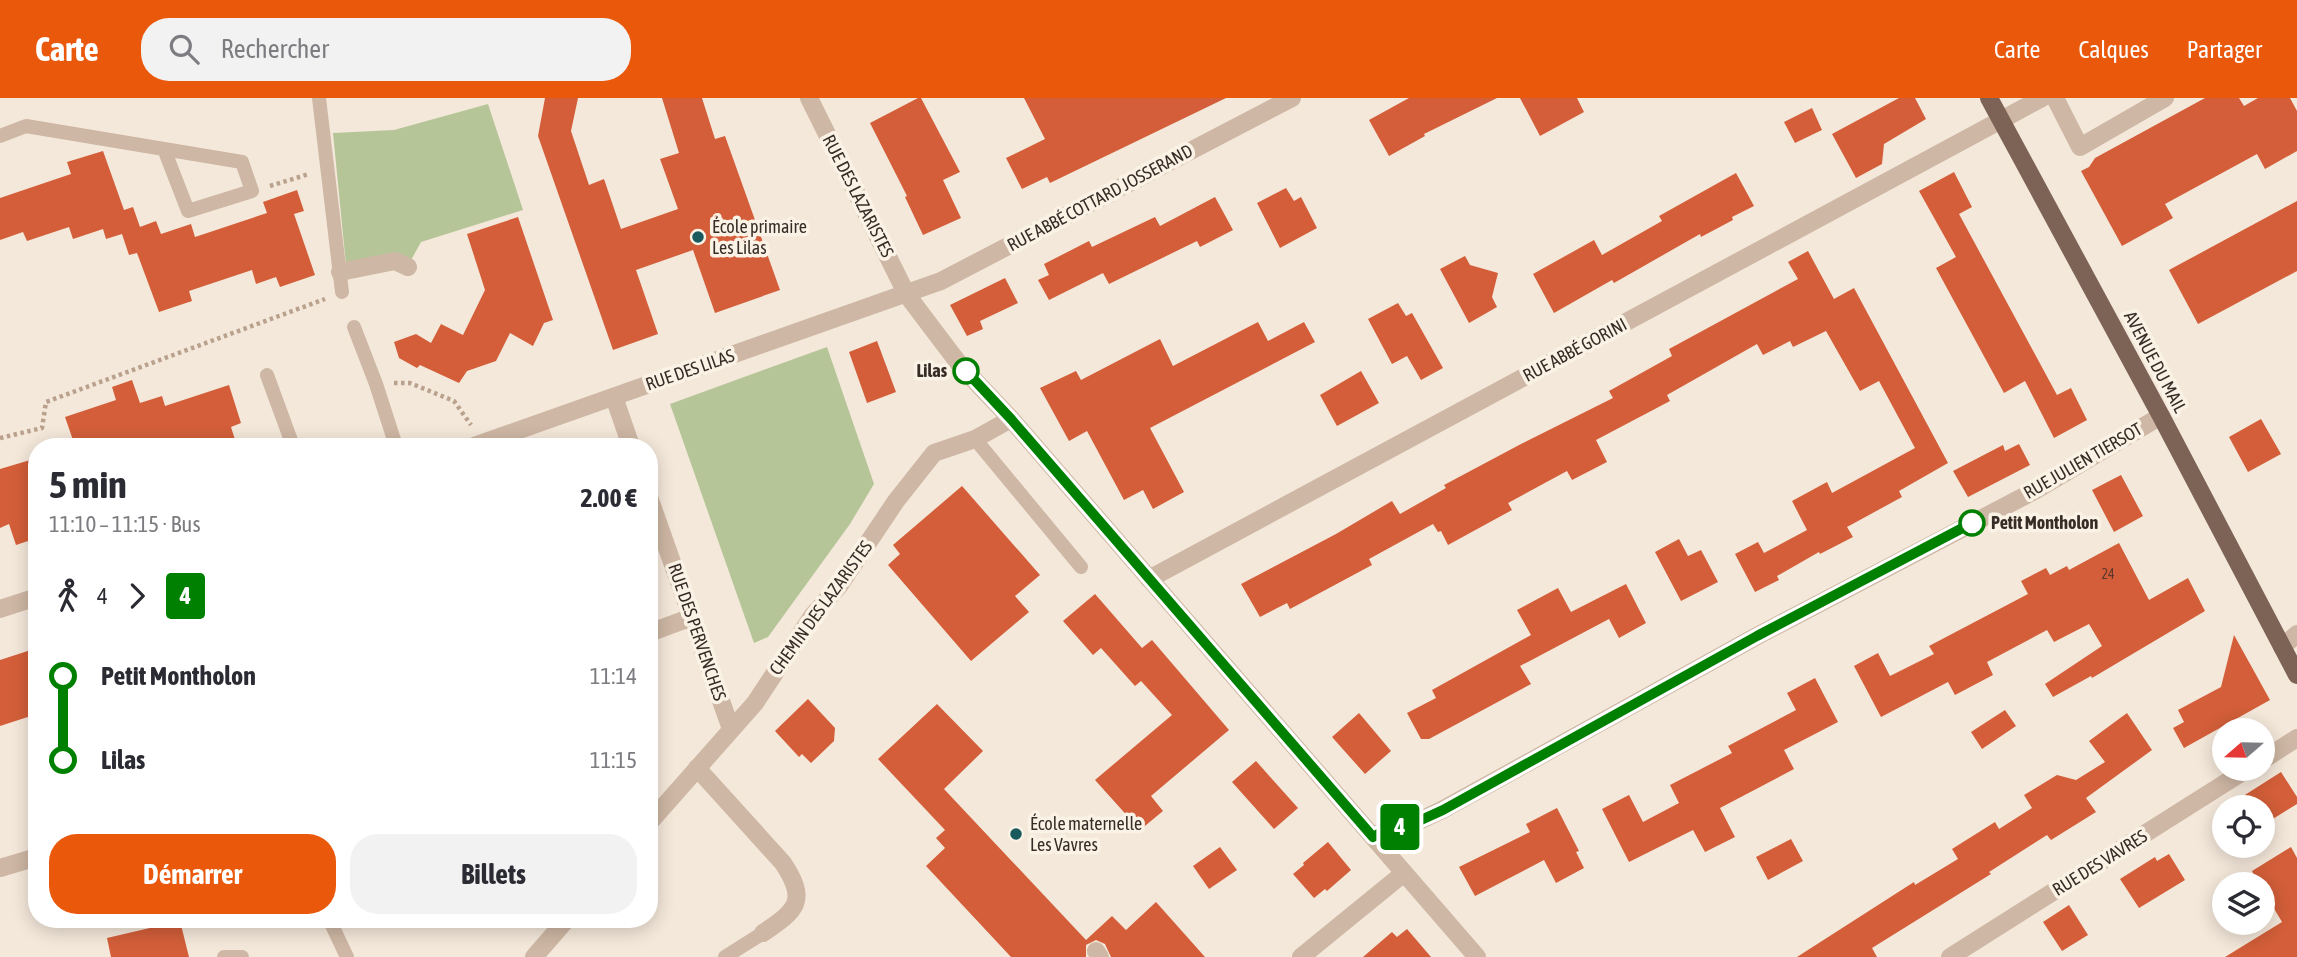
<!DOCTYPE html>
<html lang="fr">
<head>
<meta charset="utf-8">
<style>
  body { margin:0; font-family:"Asap Condensed",sans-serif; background:#f2f2f3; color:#2b2b33; height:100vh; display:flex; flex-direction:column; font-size:26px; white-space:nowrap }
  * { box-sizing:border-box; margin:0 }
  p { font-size:23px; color:#7c7c81 }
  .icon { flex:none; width:38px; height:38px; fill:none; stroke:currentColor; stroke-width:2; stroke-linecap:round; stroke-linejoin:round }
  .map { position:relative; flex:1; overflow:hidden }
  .side { position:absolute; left:28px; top:340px; width:630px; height:490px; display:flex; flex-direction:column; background:#fff; border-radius:28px; box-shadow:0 4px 18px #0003 }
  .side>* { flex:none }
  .badge { padding:0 14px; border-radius:5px; font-size:24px; line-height:46px }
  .needle { width:46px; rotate:250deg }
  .tools { position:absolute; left:2212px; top:620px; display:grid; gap:14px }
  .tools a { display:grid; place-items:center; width:63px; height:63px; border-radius:50%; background:#fff; box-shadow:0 4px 18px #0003; font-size:35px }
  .map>.badge { position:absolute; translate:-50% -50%; box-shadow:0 0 0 4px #fff }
  .legs { display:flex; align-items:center; gap:10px; height:77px; padding:0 21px; font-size:23px }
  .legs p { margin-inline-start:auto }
  .head { display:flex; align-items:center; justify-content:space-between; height:119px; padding:0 21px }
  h1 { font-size:38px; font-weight:700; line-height:52px }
  .primary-button { display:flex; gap:14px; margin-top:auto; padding:14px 21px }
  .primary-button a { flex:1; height:80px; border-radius:28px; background:#ea580c; color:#fff; font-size:28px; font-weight:700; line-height:80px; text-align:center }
  .primary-button a+a { background:#f2f2f3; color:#2b2b33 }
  ul { padding:0 21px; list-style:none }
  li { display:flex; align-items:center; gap:24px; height:84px; font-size:26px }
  li i { display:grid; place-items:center; width:10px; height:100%; margin:0 9px; background:currentColor }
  li i::after { content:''; width:18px; height:18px; margin:-9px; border:5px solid; border-radius:50%; background:#fff }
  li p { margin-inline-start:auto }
  li:first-child i { background:linear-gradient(#0000 50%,currentColor 0) }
  li:last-child i { background:linear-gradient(currentColor 50%,#0000 0) }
  header { display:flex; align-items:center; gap:42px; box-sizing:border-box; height:98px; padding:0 35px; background:#ea580c; color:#fff }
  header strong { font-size:33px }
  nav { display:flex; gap:38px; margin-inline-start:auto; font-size:24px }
  .search { width:490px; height:63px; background:#f2f2f3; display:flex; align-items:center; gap:18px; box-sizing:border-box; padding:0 24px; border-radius:28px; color:#7c7c81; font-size:26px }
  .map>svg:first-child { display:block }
  .green { fill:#b6c598 }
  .building { fill:#d35e39 }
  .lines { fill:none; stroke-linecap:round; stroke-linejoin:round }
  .path { stroke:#baa18e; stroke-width:4.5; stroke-dasharray:3.5 3.5; stroke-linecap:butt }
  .service { stroke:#ceb7a4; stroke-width:14 }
  .pedestrian { stroke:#ceb7a4; stroke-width:18 }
  .minor { stroke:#ceb7a4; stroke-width:18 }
  .primary { stroke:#7c6356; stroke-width:18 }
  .line-1-casing { stroke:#fff; stroke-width:16 }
  .line-1 { stroke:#008000; stroke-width:10 }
  .poi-dot { fill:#185a5e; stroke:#fbf2e6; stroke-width:2.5 }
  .stop-1-dot { fill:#fff; stroke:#008000; stroke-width:3.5 }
  .labels { text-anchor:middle; stroke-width:7; stroke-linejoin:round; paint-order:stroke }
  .number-label { font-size:14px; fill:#5f382c }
  .street-label { font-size:18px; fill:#382c27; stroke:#fbf2e6 }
  .poi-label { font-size:18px; fill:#382c27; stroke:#fbf2e6; text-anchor:start }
  .stop-label { font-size:18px; font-weight:bold; fill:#382c27; stroke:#fbf2e6; text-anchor:end }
</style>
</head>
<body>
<header>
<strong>Carte</strong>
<div class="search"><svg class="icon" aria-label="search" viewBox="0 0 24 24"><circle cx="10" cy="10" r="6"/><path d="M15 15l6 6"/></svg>Rechercher</div>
<nav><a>Carte</a><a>Calques</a><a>Partager</a></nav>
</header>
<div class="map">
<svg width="2297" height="859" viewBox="0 0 2297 859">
  <rect width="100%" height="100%" fill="#f4e8da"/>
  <g class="green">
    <path d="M488 6 523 112 421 144 410 164 346 167 333 35 394 32Z"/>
    <path d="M827 249 874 386 850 426 768 539 754 545 670 306Z"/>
  </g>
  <g class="building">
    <path d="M545 0H578L571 33 589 87 604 81 621 131 678 111 660 61 679 55 662 0H702L715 41 725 38 780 192 715 215 693 152 636 172 658 236 613 252 538 38Z"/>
    <path d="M918 0H921L960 74 943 82 961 120 923 137 905 99 907 98 870 25Z"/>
    <path d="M1024 0H1226L1050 85 1047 79 1022 91 1006 60 1045 41Z"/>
    <path d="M1409 0H1497L1424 36 1425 38 1389 58 1369 22Z"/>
    <path d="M1520 0H1577L1584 14 1540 38Z"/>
    <path d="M1899 0H1915L1926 21 1884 46 1882 66 1856 80 1832 36Z"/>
    <path d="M2205 0H2239L2244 8 2258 0H2290L2297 13V53L2265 71 2257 56 2165 106 2173 120 2122 148 2081 73 2089 69 2095 60Z"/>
    <path d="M1812 10 1822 32 1795 45 1784 24Z"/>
    <path d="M103 53 124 112 133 109 140 129 156 123 161 136 191 126 195 139 267 115 263 104 297 92 304 113 294 116 315 177 280 189 276 179 256 186 252 172 189 193 192 203 159 214 137 155 129 157 122 136 106 141 103 131 73 141 69 129 27 143 23 134 0 142V100L71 76 67 64Z"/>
    <path d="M1954 74 1972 109 1959 116 2057 297 2071 290 2087 322 2054 340 2025 283 2004 295 1936 170 1956 159 1919 93Z"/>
    <path d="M1736 75 1754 108 1732 119 1733 122 1701 139 1700 136 1614 185 1612 182 1554 215 1533 176 1594 142 1602 157 1662 123 1659 118Z"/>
    <path d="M1286 90 1294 103 1301 99 1317 130 1280 150 1257 105Z"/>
    <path d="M1215 99 1233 132 1200 149 1197 143 1109 186 1103 175 1049 202 1038 182 1049 177 1044 166 1089 143 1092 149 1155 119 1160 128Z"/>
    <path d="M2297 103V173L2198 226 2169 172Z"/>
    <path d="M518 119 553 222 544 225 533 248 510 235 496 263 467 273 459 285 420 267 417 270 399 260 394 244 416 236 431 245 441 226 463 237 485 192 467 136Z"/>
    <path d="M1808 153 1834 201 1854 190 1948 365 1899 393 1902 399 1847 429 1853 439 1820 456 1819 454 1777 478 1779 482 1755 494 1735 456 1758 444 1764 455 1807 432 1792 403 1827 384 1832 395 1915 350 1879 283 1860 293 1826 233 1793 249 1790 243 1763 257 1757 246 1667 297 1670 303 1596 342 1607 364 1572 382 1567 373 1508 405 1512 412 1448 447 1441 433 1438 434 1433 426 1369 461 1372 467 1290 511 1287 505 1260 519 1241 486 1336 436 1392 403 1400 416 1446 390 1444 387 1521 346 1613 300 1609 293 1672 258 1669 251 1798 181 1788 164Z"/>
    <path d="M1465 158 1470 167 1498 175 1492 199 1497 209 1469 225 1440 171Z"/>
    <path d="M1005 180 1018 205 980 223 983 231 967 238 950 207Z"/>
    <path d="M1398 205 1406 218 1412 215 1443 270 1421 282 1407 258 1392 266 1368 221Z"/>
    <path d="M1258 224 1268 243 1304 224 1315 244 1150 330 1184 394 1153 411 1143 392 1124 402 1087 333 1069 343 1040 290 1076 273 1081 282 1160 241 1173 268Z"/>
    <path d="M877 243 896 294 867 305 849 254Z"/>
    <path d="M1361 273 1379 305 1337 328 1320 297Z"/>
    <path d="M132 282 140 305 162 298 165 308 229 287 241 325 231 329 237 348H75L65 319 116 302 112 289Z"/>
    <path d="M2261 321 2281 356 2248 374 2229 339Z"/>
    <path d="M2019 346 2030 367 1968 399 1953 373 2003 347 2005 353Z"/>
    <path d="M37 360V440L16 447 9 426 0 430V371Z"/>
    <path d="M2121 377 2143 418 2114 434 2092 392Z"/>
    <path d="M962 388 1040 477 1015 498 1029 514 971 563 888 467 900 456 893 447Z"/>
    <path d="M1679 441 1688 458 1701 452 1718 484 1681 503 1655 454Z"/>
    <path d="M2119 445 2149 502 2188 480 2205 513 2092 580 2091 578 2053 599 2045 586 2102 548 2089 526 2054 544 2047 532 1987 564 1993 577 1955 597 1948 584 1881 619 1854 568 1878 555 1890 578 1934 556 1929 548 2028 496 2021 483 2046 470 2050 477 2067 468 2069 472Z"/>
    <path d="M1626 486 1646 525 1619 540 1609 521 1520 568 1531 586 1429 641H1421L1407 615 1436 600 1432 592 1531 537 1517 512 1558 490 1571 514Z"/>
    <path d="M1095 496 1142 550 1152 542 1229 632 1151 698 1163 713 1140 732 1095 682 1172 617 1141 583 1135 588 1101 550 1093 557 1063 523Z"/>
    <path d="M2234 537 2270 602 2184 650 2173 630 2184 624 2178 612 2221 589Z"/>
    <path d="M37 550V616L0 628V562Z"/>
    <path d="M1815 580 1838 624 1784 652 1794 671 1720 710 1735 739 1705 754 1693 732 1629 764 1602 711 1629 697 1643 724 1679 705 1670 687 1732 655 1728 648 1796 612 1787 595Z"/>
    <path d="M808 601 835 630 834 643 811 665 802 656 799 659 775 633Z"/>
    <path d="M937 606 983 653 944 691 1086 842 1112 818 1126 832 1156 804 1205 859H1111L1105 846 1096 842 1086 847V859H1011L926 768 945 750 936 740 945 732 878 661Z"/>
    <path d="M2005 612 2016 628 1982 651 1971 634Z"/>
    <path d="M1359 615 1391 653 1365 676 1332 639Z"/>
    <path d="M2127 615 2152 652 2086 700 2096 714 2051 742 2047 737 1989 774 1991 776 1872 850 1877 859H1797L1914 784 1915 787 1958 761 1952 751 1995 724 1999 731 2032 710 2024 697 2057 677 2076 682 2105 664 2089 643Z"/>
    <path d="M1256 663 1298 710 1274 731 1232 684Z"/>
    <path d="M2281 674 2297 699V706L2268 724 2263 715V709H2226Z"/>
    <path d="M1557 710 1579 753 1576 754 1584 770 1556 785 1544 762 1475 798 1459 769 1530 734 1526 726Z"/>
    <path d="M1791 741 1803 763 1768 782 1756 759Z"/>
    <path d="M1328 744 1351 772 1327 793 1325 791 1314 800 1293 776 1304 767 1303 765Z"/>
    <path d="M1220 749 1237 772 1209 791 1193 768Z"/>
    <path d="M2291 749 2297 760V859H2225L2282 824 2263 792V786H2259L2252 773Z"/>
    <path d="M2169 756 2185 782 2139 810 2120 781 2155 759 2157 763Z"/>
    <path d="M2069 807 2088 837 2062 853 2043 824Z"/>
    <path d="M180 823 189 859H111L107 840Z"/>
    <path d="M1407 831 1431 859H1363L1392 834 1397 839Z"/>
  </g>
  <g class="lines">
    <g class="path">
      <path d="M270 88 309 76"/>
      <path d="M394 285H410L454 303 471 327"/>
      <path d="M0 340 42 330 46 304 325 201"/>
    </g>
    <g class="service">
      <path d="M319 0 342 194"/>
      <path d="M0 38 26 28 242 64 252 93 188 113 164 51"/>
      <path d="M354 229 376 286 396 348"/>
      <path d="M267 277 293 348"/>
      <path d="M975 341 1081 469"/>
      <path d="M329 821 347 859"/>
      <path d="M224 859H242"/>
      <path d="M725 859 763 835"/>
    </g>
    <path class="pedestrian" d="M340 174 395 163 408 169"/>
    <g class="minor">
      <path d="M809 0 907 197 960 267 1011 321 1477 859"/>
      <path d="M2055 0 2080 49 2165 0"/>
      <path d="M614 299 631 348"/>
      <path d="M474 348 941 183 1292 0"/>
      <path d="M649 399 731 631"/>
      <path d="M1149 481 2042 0"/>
      <path d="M0 511 37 499"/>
      <path d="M649 535 692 519"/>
      <path d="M2282 549 2297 536"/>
      <path d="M2263 662 2297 640"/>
      <path d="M697 670 783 765C808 803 797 812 763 835"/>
      <path d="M649 725 755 605 813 517 839 488 896 403 934 355 975 341 1011 321"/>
      <path d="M1373 739 1385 732 1410 727 1442 712 1757 538 2036 392 2161 318"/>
      <path d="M0 770 37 759"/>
      <path d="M1096 853 1100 859"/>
      <path d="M534 859 567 821"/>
      <path d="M1301 859 1404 775"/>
      <path d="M1950 859 2249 670"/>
    </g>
    <path class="primary" d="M1989 0 2161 318 2297 577"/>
  </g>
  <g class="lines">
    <g class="line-1-casing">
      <path id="line-1" d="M966 273 1011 321 1373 739 1385 732 1410 727 1443 712 1757 538 1972 425"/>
    </g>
    <use href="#line-1" class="line-1"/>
  </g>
  <g class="poi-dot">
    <circle cx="698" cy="139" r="7"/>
    <circle cx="1016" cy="736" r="7"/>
  </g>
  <g class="stop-1-dot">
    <circle cx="966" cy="273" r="12"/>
    <circle cx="1972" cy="425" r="12"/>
  </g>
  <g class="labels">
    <g class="number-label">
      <text x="2108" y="481">24</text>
    </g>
    <g class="street-label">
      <text transform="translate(858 98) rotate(63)" y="6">RUE DES LAZARISTES</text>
      <text transform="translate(1100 100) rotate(-28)" y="6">RUE ABBÉ COTTARD JOSSERAND</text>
      <text transform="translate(1575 252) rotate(-28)" y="6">RUE ABBÉ GORINI</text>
      <text transform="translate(2155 264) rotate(62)" y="6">AVENUE DU MAIL</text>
      <text transform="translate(690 272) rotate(-19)" y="6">RUE DES LILAS</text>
      <text transform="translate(2083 363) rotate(-30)" y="6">RUE JULIEN TIERSOT</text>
      <text transform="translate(821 510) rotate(-54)" y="6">CHEMIN DES LAZARISTES</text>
      <text transform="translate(697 534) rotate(71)" y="6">RUE DES PERVENCHES</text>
      <text transform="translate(2100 765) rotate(-32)" y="6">RUE DES VAVRES</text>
    </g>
    <g class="poi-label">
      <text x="712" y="135">École primaire<tspan x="712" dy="21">Les Lilas</tspan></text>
      <text x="1030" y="732">École maternelle<tspan x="1030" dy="21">Les Vavres</tspan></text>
    </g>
    <g class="stop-label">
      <text x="947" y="279">Lilas</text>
      <text x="1991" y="431" text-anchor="start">Petit Montholon</text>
    </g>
  </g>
</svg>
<div class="tools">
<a><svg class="needle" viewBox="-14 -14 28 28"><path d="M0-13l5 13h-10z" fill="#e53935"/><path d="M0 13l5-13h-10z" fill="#7c7c81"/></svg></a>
<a><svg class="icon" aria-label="locate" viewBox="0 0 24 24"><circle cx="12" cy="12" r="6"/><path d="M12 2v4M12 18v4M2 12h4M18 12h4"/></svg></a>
<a><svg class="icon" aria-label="layers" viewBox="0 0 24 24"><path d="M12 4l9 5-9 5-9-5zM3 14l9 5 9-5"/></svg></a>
</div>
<b class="badge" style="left:1400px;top:729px;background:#008000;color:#fff">4</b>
<section class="side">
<div class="head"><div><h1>5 min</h1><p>11:10 – 11:15 · Bus</p></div><b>2.00 €</b></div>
<div class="legs"><svg class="icon" aria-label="walk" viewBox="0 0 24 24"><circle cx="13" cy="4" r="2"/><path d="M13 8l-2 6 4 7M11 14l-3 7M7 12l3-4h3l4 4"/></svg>4<svg class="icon" aria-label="forward" viewBox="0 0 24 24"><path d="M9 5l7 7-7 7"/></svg><b class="badge" style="background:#008000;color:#fff">4</b></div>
<ul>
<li><i style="color:#008000"></i><b>Petit Montholon</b><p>11:14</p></li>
<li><i style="color:#008000"></i><b>Lilas</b><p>11:15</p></li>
</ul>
<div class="primary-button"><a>Démarrer</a><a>Billets</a></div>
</section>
</div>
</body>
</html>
